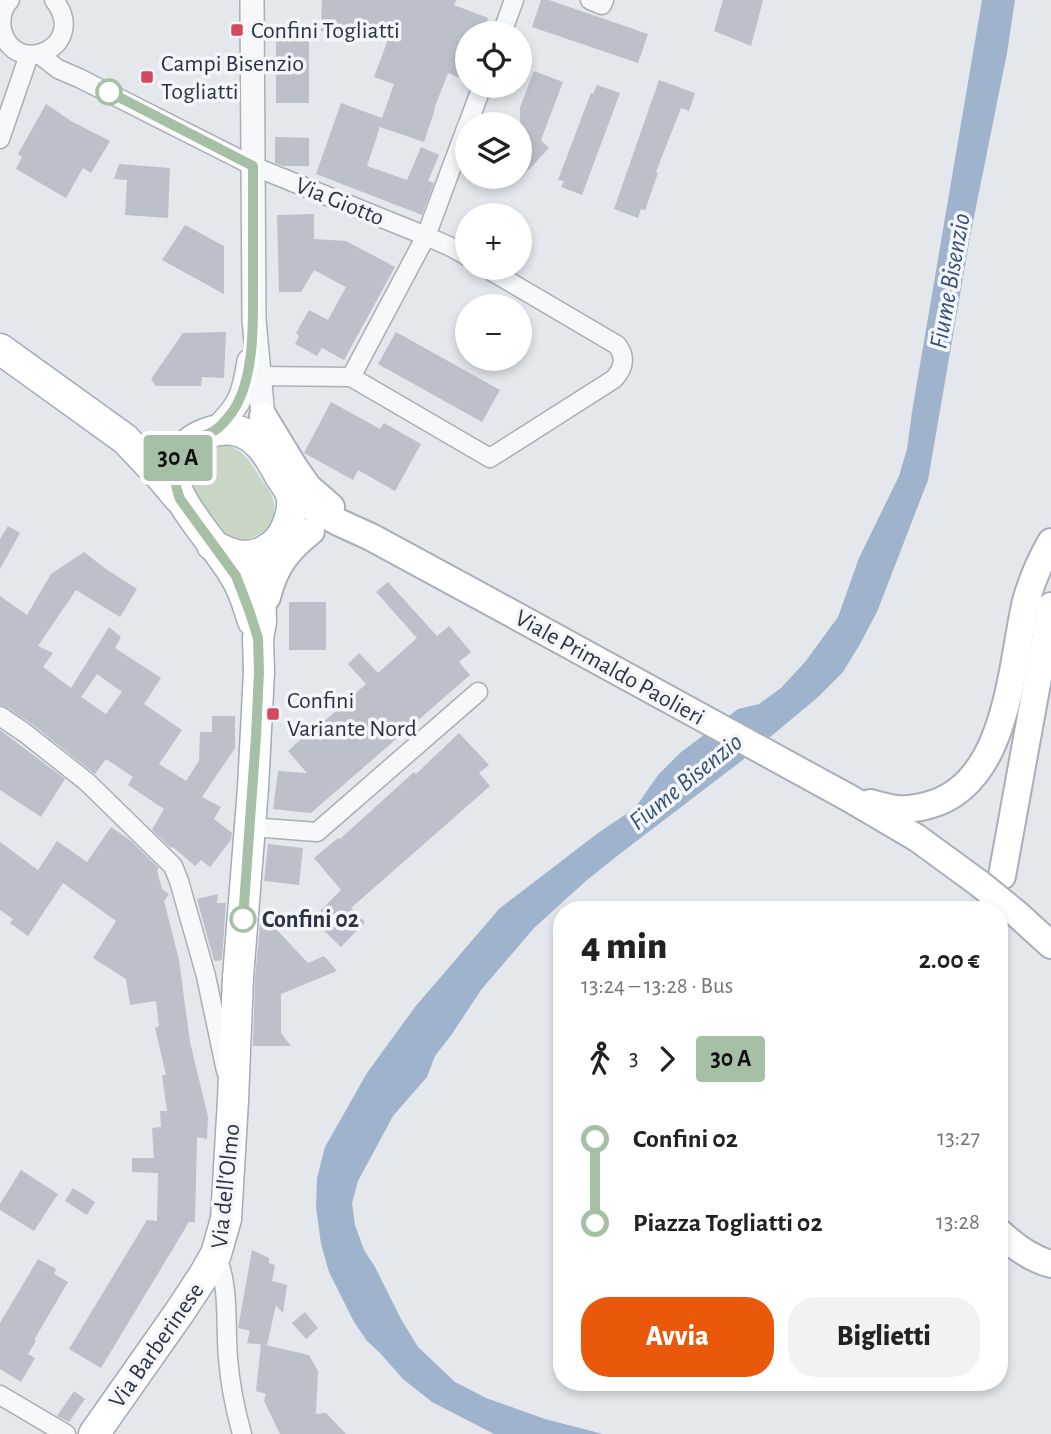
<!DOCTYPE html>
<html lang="it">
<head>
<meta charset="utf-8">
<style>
  body { margin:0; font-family:"Alegreya Sans",sans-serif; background:#f2f2f2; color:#222; height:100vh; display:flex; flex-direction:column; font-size:26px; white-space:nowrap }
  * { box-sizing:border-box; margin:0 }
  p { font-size:23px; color:#767676 }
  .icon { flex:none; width:38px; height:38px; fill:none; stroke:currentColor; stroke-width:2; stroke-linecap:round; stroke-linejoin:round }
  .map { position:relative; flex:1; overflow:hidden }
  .drawer { position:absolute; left:553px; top:901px; width:455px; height:490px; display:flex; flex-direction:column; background:#fff; border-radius:28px; box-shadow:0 4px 10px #0003 }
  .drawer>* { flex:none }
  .badge { padding:0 14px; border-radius:5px; font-size:24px; line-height:46px }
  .buttons { position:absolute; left:455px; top:21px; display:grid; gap:14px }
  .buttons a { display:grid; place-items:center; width:77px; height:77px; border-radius:50%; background:#fff; box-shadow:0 4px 10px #0003; font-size:35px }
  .map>.badge { position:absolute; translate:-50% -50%; box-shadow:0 0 0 4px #fff }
  .legs { display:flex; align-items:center; gap:10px; height:77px; padding:0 28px; font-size:23px }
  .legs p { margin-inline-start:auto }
  .overview { display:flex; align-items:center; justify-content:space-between; height:119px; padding:0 28px }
  h1 { font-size:38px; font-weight:800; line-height:52px }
  .primary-button { display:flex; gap:14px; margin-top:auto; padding:14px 28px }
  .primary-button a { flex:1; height:80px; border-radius:28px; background:#ea580c; color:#fff; font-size:28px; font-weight:800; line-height:80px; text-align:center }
  .primary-button a+a { background:#f2f2f2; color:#222 }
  ul { padding:0 28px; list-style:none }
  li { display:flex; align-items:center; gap:24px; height:84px; font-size:26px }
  li i { display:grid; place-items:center; width:10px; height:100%; margin:0 9px; background:currentColor }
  li i::after { content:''; width:18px; height:18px; margin:-9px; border:5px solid; border-radius:50%; background:#fff }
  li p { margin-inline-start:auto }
  li:first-child i { background:linear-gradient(#0000 50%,currentColor 0) }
  li:last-child i { background:linear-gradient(currentColor 50%,#0000 0) }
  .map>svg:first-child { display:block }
  .green { fill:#c9d6c5 }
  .water { fill:#9fb4cc }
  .building { fill:#bbc0ca; fill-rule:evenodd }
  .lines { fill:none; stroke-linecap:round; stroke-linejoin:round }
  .minor-casing { stroke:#a9aeb7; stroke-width:21 }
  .tertiary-casing { stroke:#a9aeb7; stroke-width:26 }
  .secondary-casing { stroke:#a9aeb7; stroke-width:30 }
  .primary-casing { stroke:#a3abb8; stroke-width:33 }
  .minor { stroke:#f7f8fa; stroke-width:18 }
  .tertiary { stroke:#f7f8fa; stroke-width:23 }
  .secondary { stroke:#fff; stroke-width:26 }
  .primary { stroke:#fff; stroke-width:30 }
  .secondary-bridge-casing { stroke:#a9aeb7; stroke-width:30; stroke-linecap:butt }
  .secondary-bridge { stroke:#fff; stroke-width:26 }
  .line-1-casing { stroke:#fff; stroke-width:16 }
  .line-1 { stroke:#a6c0a6; stroke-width:10 }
  .poi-dot { fill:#d1495b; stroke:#f4f6f9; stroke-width:2.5 }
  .stop-1-dot { fill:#fff; stroke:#a6c0a6; stroke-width:3.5 }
  .labels { text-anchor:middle; stroke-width:7; stroke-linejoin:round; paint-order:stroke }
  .poi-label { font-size:24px; fill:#2b3445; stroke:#f4f6f9; text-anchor:start }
  .street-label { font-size:24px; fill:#2b3445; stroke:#f4f6f9 }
  .stop-label { font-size:24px; font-weight:bold; fill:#2b3445; stroke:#f4f6f9; text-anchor:start }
  .water-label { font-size:26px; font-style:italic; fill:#34527a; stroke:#f4f6f9 }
</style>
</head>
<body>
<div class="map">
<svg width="1051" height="1434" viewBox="0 0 1051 1434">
  <rect width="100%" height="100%" fill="#e4e7ec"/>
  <path class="green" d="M218 445C224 445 230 445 234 448 246 454 252 465 259 476 265 485 273 494 274 504 277 524 260 539 241 540 236 540 230 539 225 538L189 489 188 476 190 466 205 448Z"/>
  <path class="water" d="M982 0H1015L1007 53 970 237 928 480 877 612 860 644 843 672 817 698 740 762 621 853 587 880 534 928 481 990 452 1034 435 1056 427 1077 393 1116 358 1181 352 1203 355 1225 364 1250 375 1267 401 1319 418 1347 455 1382 486 1398 545 1419 603 1434H494L432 1402 403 1379 380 1353 367 1341 354 1322 329 1272 321 1244 316 1207 317 1178 325 1147 367 1073 415 1007 499 909 598 833 635 808 658 775 680 753 738 709 759 704 781 688 805 662 838 617 859 558 899 476 907 449 912 412Z"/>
  <g class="building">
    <path d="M322 0H456L454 5 488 18 483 33H467V59L460 78 448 73 434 109H435L424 142 380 127 367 166 407 180 421 147 439 155 428 181 434 183 422 215 316 174 341 103 382 118 394 84 374 77 392 29 321 31Z"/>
    <path d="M541 0H549L648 34 638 63 532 27Z"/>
    <path d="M723 0H763L751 46 714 31Z"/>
    <rect x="276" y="33" width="33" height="70"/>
    <path d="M534 71 563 82 541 140 549 148 520 179V107Z"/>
    <path d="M659 80 695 93 689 111 681 108 656 172 658 173 645 210 641 209 638 218 614 209Z"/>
    <path d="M597 85 620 93 582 195 561 187 564 181 558 180 591 93 593 94Z"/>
    <path d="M46 104 71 121 110 141 91 173 83 168 66 198 16 169 22 157 18 154Z"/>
    <path d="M275 137 309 138V166H283L275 163Z"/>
    <path d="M119 164 170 168 168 218 125 215 127 180 114 179Z"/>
    <path d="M314 214V239L346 241 395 267 344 360 322 348 317 356 295 344 299 336 296 333 309 310 328 320 346 287 314 270 301 292H279L277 215Z"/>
    <path d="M185 225 224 246V294L162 260Z"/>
    <path d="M226 332 224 378 202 377 201 386H156L151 379 183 333Z"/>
    <path d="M396 332 500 390 482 422 378 364Z"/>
    <path d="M331 402 380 429 384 423 421 444 395 491 358 470 353 480 304 453Z"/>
    <path d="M8 526 20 533 0 569V539Z"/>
    <path d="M84 552 106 569 137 589 120 617 76 590 38 646 53 653 43 667 71 688 109 627 121 637 115 648 161 678 144 704 182 730 159 764 186 781 199 761 200 732H212V716H235V748L202 797 221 807 214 819 232 833 231 840 210 867 201 860 195 866 173 847 171 848 152 830 164 809 128 785 133 777 106 759 95 774 32 724 6 707 0 705V596L27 615 51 574ZM97 674 122 692 106 714 81 697Z"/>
    <path d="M388 582 437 636 449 626 471 652 459 662 470 675 311 813 273 809 278 771 307 773 288 751 318 724 319 726 366 684 348 664 359 653 378 673 417 638 376 592Z"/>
    <rect x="289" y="602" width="37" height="48"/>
    <path d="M0 730 65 779 41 817 0 790Z"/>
    <path d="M459 733 489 765 479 773 490 786 351 908 365 922 341 947 312 919 341 890 314 858 338 838 340 839 414 772 416 774Z"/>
    <path d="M111 827 131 841 159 868 157 870 162 889 169 894 164 901 179 960 190 1042 208 1117 207 1139 197 1137 195 1222H189L101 1368 69 1349 147 1220 157 1221 158 1173 132 1172V1158H154L152 1128 161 1127 160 1111H167L162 1075H166L155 1028 159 1026 156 1001 130 1005 126 979 93 958 116 921 63 883 28 936 10 923 13 919 0 910V842L38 870 57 841 87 862Z"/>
    <path d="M268 844 303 848 299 885 264 881Z"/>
    <path d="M218 894 217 903H226L222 960 214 961 197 899Z"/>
    <path d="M261 913 308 963 324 956 337 971 281 994V1033L291 1046H253L255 978Z"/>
    <path d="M21 1170 58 1194 34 1231 0 1210V1204Z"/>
    <path d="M73 1188 95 1202 87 1215 65 1201Z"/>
    <path d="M252 1250 269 1258V1263L275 1265 272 1281 287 1285 283 1313 276 1305 267 1345 247 1343 250 1331 238 1328Z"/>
    <path d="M38 1259 56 1269 54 1274 68 1282 34 1340 36 1341 28 1354 35 1358 21 1382 0 1369V1323Z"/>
    <path d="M305 1312 318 1328 306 1339 292 1323Z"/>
    <path d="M261 1344 309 1355 318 1371 316 1414 326 1413 346 1434H280L264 1401 266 1394 256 1391Z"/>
    <path d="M74 1391 85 1399 69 1422 57 1416Z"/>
  </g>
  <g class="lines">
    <g class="minor-casing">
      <g id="minor">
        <path d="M10 0C2 8 0 18 2 30 15 80 90 46 54 0"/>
        <path d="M590 0 602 5 604 0"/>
        <path d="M502 33 514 0"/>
        <path d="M40 55 58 69 79 78 253 166 426 236 451 247 467 256"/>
        <path d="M468 124 482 86"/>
        <path d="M0 139 29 55"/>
        <path d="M259 376 351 377 490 458 614 379C624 368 626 357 617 345L486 268"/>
        <path d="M351 377 426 236 467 126"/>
        <path d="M0 716 25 733 87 782 173 866 179 881 206 976 226 1071"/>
        <path d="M250 827 317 832 478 692"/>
        <path d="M216 1254C230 1288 225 1322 228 1358 230 1384 235 1409 242 1434"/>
        <path d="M0 1395 66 1434"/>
      </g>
    </g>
    <g class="tertiary-casing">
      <g id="tertiary">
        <path d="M252 0 254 320 263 416 266 433"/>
        <path d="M213 432C240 405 243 398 249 361"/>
      </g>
    </g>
    <g class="secondary-casing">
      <g id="secondary">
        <path d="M263 416 294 467 308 487 331 507"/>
        <path d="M291 495 338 522 371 537 489 601 849 798 917 838 980 884"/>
        <path d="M267 597C275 566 286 551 311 531"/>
        <path d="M870 803C879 805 888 808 897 809 907 810 918 808 929 805 1008 784 1011 666 1026 601 1032 580 1040 561 1051 542"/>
        <path d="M1002 876 1051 606"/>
        <path d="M1017 914 1051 945"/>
        <path d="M999 1232C1014 1246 1031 1259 1051 1264"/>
      </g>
    </g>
    <g class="primary-casing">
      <g id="primary">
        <path d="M0 349 125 439 163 479 179 498"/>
        <path d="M212 545C220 549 227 553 236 555 258 560 279 546 287 526 291 516 294 505 291 495 289 488 284 482 280 476 270 457 257 433 233 430 218 428 199 434 188 444 162 471 177 495 195 520 208 539 224 557 235 576 244 590 248 606 253 621"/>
        <path d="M94 1434 179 1313 204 1275 216 1254 226 1219 233 1100 238 977 253 788 259 672 258 638 261 622 260 587 269 548"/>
      </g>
    </g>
    <use href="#minor" class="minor"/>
    <use href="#tertiary" class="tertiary"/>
    <use href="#secondary" class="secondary"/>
    <use href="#primary" class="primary"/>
    <g class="secondary-bridge-casing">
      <path id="secondary-bridge" d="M980 884 1017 914"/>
    </g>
    <use href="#secondary-bridge" class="secondary-bridge"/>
  </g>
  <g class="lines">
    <g class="line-1-casing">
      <path id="line-1" d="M109 92 253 166C253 203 253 241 253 279 253 315 255 367 239 400 235 410 221 428 212 432 205 436 198 436 192 441 173 456 172 478 180 499L236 576 249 610 258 638 259 672 256 736 243 919"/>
    </g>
    <use href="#line-1" class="line-1"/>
  </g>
  <g class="poi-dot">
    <rect x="230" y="23" width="14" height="14" rx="3.5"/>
    <rect x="140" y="70" width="14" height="14" rx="3.5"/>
    <rect x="266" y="707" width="14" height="14" rx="3.5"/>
  </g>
  <g class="stop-1-dot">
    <circle cx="109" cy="92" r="12"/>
    <circle cx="243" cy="919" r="12"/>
  </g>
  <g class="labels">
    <g class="poi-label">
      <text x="251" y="38">Confini Togliatti</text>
      <text x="161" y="71">Campi Bisenzio<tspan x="161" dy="28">Togliatti</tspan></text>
      <text x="287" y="708">Confini<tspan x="287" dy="28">Variante Nord</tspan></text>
    </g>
    <g class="street-label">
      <text transform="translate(340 201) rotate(22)" y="8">Via Giotto</text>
      <text transform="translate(610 667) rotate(29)" y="8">Viale Primaldo Paolieri</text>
      <text transform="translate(225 1186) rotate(-84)" y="8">Via dell'Olmo</text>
      <text transform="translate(156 1345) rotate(-55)" y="8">Via Barberinese</text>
    </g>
    <g class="stop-label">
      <text x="262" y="927">Confini 02</text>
    </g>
    <g class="water-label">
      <text transform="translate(949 281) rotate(-80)" y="9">Fiume Bisenzio</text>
      <text transform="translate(685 781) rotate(-39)" y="9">Fiume Bisenzio</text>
    </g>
  </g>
</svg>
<div class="buttons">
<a><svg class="icon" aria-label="locate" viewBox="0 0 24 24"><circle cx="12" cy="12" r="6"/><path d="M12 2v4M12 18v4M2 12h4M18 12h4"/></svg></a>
<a><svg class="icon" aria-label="layers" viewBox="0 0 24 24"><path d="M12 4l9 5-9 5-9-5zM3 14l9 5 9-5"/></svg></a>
<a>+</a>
<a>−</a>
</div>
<b class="badge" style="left:178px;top:458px;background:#a6c0a6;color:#111">30 A</b>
<section class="drawer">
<div class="overview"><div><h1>4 min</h1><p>13:24 – 13:28 · Bus</p></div><b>2.00 €</b></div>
<div class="legs"><svg class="icon" aria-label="walk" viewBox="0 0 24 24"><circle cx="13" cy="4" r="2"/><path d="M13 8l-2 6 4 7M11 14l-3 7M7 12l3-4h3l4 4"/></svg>3<svg class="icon" aria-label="forward" viewBox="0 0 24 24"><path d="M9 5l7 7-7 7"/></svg><b class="badge" style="background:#a6c0a6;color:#111">30 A</b></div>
<ul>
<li><i style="color:#a6c0a6"></i><b>Confini 02</b><p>13:27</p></li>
<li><i style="color:#a6c0a6"></i><b>Piazza Togliatti 02</b><p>13:28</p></li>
</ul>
<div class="primary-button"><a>Avvia</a><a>Biglietti</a></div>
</section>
</div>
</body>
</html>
